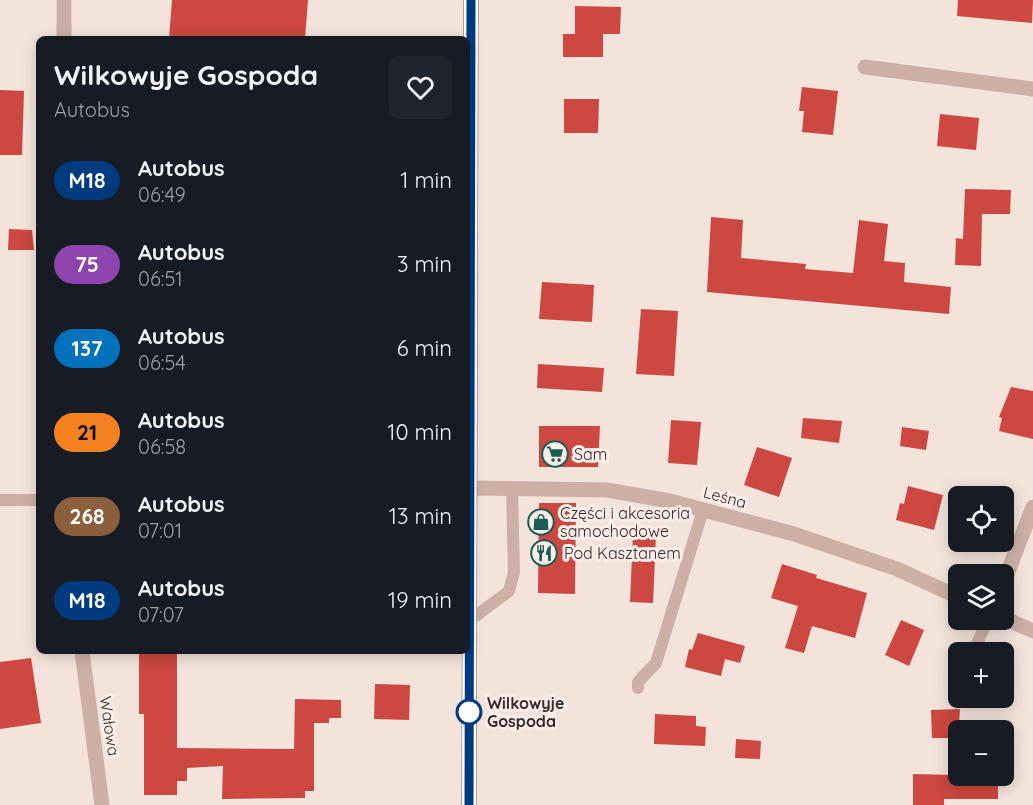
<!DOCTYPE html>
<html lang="pl">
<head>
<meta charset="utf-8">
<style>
  body { margin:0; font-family:Quicksand,sans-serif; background:#20242c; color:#f1f3f6; height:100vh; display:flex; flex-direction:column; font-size:22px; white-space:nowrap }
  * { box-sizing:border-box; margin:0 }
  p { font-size:20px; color:#9ea1a6 }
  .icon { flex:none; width:33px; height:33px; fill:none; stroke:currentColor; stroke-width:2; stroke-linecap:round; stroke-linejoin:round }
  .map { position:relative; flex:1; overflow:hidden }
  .side { position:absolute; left:36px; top:36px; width:434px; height:618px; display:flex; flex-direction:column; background:#171b24; border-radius:9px; box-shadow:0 3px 15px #0003 }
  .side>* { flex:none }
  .badge { padding:0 12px; border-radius:20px; font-size:21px; line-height:39px }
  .buttons { position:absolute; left:948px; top:486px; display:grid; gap:12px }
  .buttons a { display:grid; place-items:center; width:66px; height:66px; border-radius:9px; background:#171b24; box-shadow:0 3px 15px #0003; font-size:30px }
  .map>.badge { position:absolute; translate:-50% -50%; box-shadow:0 0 0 3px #fff }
  .round { display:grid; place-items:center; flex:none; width:63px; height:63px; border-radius:9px; background:#20242c }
  .summary { display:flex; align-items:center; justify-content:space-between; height:102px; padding:0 18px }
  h1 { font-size:28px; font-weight:700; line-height:45px }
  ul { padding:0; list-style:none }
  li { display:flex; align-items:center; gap:18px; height:84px; padding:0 18px }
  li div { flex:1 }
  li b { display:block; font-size:22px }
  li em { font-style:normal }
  li .badge { min-width:66px; font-weight:700; text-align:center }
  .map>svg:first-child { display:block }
  .building { fill:#cc4840 }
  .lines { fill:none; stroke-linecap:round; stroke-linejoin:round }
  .service { stroke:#ccb0a6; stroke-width:12 }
  .minor { stroke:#ccb0a6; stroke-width:15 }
  .primary { stroke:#7b5d58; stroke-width:15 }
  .line-casing { stroke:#fff; stroke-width:14 }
  .line { stroke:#003b80; stroke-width:9 }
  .stop-dot { fill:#fff; stroke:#003b80; stroke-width:3 }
  .labels { text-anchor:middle; stroke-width:6; stroke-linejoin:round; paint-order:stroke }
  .poi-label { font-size:16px; fill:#382a28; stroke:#fbeee8; text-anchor:start }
  .street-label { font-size:16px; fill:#382a28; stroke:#fbeee8 }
  .stop-label { font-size:16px; font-weight:bold; fill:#382a28; stroke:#fbeee8; text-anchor:start }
</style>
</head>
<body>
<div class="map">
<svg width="1033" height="805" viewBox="0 0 1033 805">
  <rect width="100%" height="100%" fill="#f3e3db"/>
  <g class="building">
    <path d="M172 0H308L305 39H169Z"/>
    <path d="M958 0H1033L1032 23 957 16Z"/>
    <path d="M575 6 621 7 620 34H603V57H563V34H575Z"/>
    <path d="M802 87 838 91 833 135 802 132 804 111H799Z"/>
    <path d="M0 90 24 91 22 155H0Z"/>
    <path d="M564 99H599L598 133H564Z"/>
    <path d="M940 114 979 118 976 150 937 146Z"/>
    <path d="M965 189 1011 190 1010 214H982L981 266 955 265 956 238 963 239Z"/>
    <path d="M711 217 743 220 741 258 806 264 805 269 853 273 859 220 888 224 884 261 905 263 904 282 951 287 949 314 707 292Z"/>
    <path d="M9 229 32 230 34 250H8Z"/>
    <path d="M542 282 594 285 592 322 539 319Z"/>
    <path d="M641 309 678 311 674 376 636 374Z"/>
    <path d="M538 364 604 368 602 392 537 388Z"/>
    <path d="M1011 387 1033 391V439L999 431 1002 418 999 417Z"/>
    <path d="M803 418 842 421 839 443 801 438Z"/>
    <path d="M671 420 701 422 697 465 668 463Z"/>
    <path d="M539 426H600L598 467H539Z"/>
    <path d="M902 427 929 431 926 450 900 446Z"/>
    <path d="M757 447 792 458 779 497 744 485Z"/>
    <path d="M908 486 943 495 934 530 896 520 900 503 904 504Z"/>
    <path d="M539 503H576L575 594 538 593Z"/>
    <path d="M633 534H656L653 603 630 602Z"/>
    <path d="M782 564 817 575 816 578 867 593 855 638 812 626 804 653 785 648 798 606 771 598Z"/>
    <path d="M901 620 924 630 909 666 885 655Z"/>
    <path d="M698 633 745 646 740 663 725 659 721 676 685 667 689 649 692 650Z"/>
    <path d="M139 651H177V748L294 749 295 699 341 700V718H329V723H314V791H305V798L222 799 223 766 187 768V781H177V795H144V714H139Z"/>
    <path d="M31 658 41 723 0 729V662Z"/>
    <path d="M375 684 410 685 409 720 374 719Z"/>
    <path d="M960 709 958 738H932L931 710Z"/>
    <path d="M655 714 696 716V726L706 727 705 746 654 744Z"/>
    <path d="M736 739 761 741 760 759 735 758Z"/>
    <path d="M913 774 998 776V799H944V805H913Z"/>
  </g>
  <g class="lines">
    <g class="service">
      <path d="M0 500H39"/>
      <path d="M469 621 509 591 514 572 512 490"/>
      <path d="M973 652 988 620"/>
      <path d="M638 688V682L656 663 703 510"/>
    </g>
    <g class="minor">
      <path d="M64 39V0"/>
      <path d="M865 67 1033 89"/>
      <path d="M469 488 607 490 670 501 794 534 897 569 958 597"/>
      <path d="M1004 582 1033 507"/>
      <path d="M1004 618 1033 631"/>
      <path d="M82 651 102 805"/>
    </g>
    <path class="primary" d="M469 805 471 0"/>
  </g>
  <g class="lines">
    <g class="line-casing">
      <path id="line" d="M469 805 471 0"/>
    </g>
    <use href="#line" class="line"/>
  </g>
  <defs>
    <g id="supermarket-ring" transform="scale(1.35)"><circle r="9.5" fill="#fbeee8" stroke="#1b5c54" stroke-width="1.5"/><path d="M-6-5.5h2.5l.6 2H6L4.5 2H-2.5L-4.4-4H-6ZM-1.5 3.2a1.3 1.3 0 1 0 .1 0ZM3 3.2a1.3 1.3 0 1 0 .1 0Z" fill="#1b5c54"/></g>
    <g id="shop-ring" transform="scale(1.35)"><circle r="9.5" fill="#fbeee8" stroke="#1b5c54" stroke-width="1.5"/><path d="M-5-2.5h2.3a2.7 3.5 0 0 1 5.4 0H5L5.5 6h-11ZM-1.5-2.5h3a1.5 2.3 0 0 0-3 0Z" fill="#1b5c54"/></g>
    <g id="restaurant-ring" transform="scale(1.35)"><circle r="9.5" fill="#fbeee8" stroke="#1b5c54" stroke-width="1.5"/><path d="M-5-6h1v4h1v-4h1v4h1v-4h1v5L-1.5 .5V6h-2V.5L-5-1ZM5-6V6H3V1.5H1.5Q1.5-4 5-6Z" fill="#1b5c54"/></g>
  </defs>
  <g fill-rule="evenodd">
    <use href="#supermarket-ring" x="555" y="454"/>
    <use href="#shop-ring" x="541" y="522"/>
    <use href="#restaurant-ring" x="544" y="553"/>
  </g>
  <circle class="stop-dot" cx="469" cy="712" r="12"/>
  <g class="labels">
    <g class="poi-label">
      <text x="574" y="460">Sam</text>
      <text x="560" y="519">Części i akcesoria<tspan x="560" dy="18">samochodowe</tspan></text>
      <text x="564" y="559">Pod Kasztanem</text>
    </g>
    <g class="street-label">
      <text transform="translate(725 497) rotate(15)" y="6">Leśna</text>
      <text transform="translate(110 726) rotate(82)" y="6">Wałowa</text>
    </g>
    <g class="stop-label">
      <text x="487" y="709">Wilkowyje<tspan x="487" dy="18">Gospoda</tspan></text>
    </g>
  </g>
</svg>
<div class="buttons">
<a><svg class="icon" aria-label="locate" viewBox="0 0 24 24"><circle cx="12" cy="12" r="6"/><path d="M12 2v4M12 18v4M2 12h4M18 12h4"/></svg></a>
<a><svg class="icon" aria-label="layers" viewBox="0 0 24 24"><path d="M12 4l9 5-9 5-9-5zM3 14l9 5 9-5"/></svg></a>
<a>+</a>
<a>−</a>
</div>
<section class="side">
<div class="summary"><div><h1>Wilkowyje Gospoda</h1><p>Autobus</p></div><a class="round"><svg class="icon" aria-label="heart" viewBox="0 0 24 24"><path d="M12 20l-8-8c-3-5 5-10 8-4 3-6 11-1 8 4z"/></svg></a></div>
<ul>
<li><span class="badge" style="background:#003b80;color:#fff">M18</span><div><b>Autobus</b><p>06:49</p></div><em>1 min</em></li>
<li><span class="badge" style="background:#8e44ad;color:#fff">75</span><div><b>Autobus</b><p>06:51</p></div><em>3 min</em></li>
<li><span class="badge" style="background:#0072bc;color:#fff">137</span><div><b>Autobus</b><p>06:54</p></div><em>6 min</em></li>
<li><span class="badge" style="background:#f58220;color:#111">21</span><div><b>Autobus</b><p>06:58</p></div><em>10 min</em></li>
<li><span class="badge" style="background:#8b5e3c;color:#fff">268</span><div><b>Autobus</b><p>07:01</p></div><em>13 min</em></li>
<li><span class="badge" style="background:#003b80;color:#fff">M18</span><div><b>Autobus</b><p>07:07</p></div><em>19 min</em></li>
</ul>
</section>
</div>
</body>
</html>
